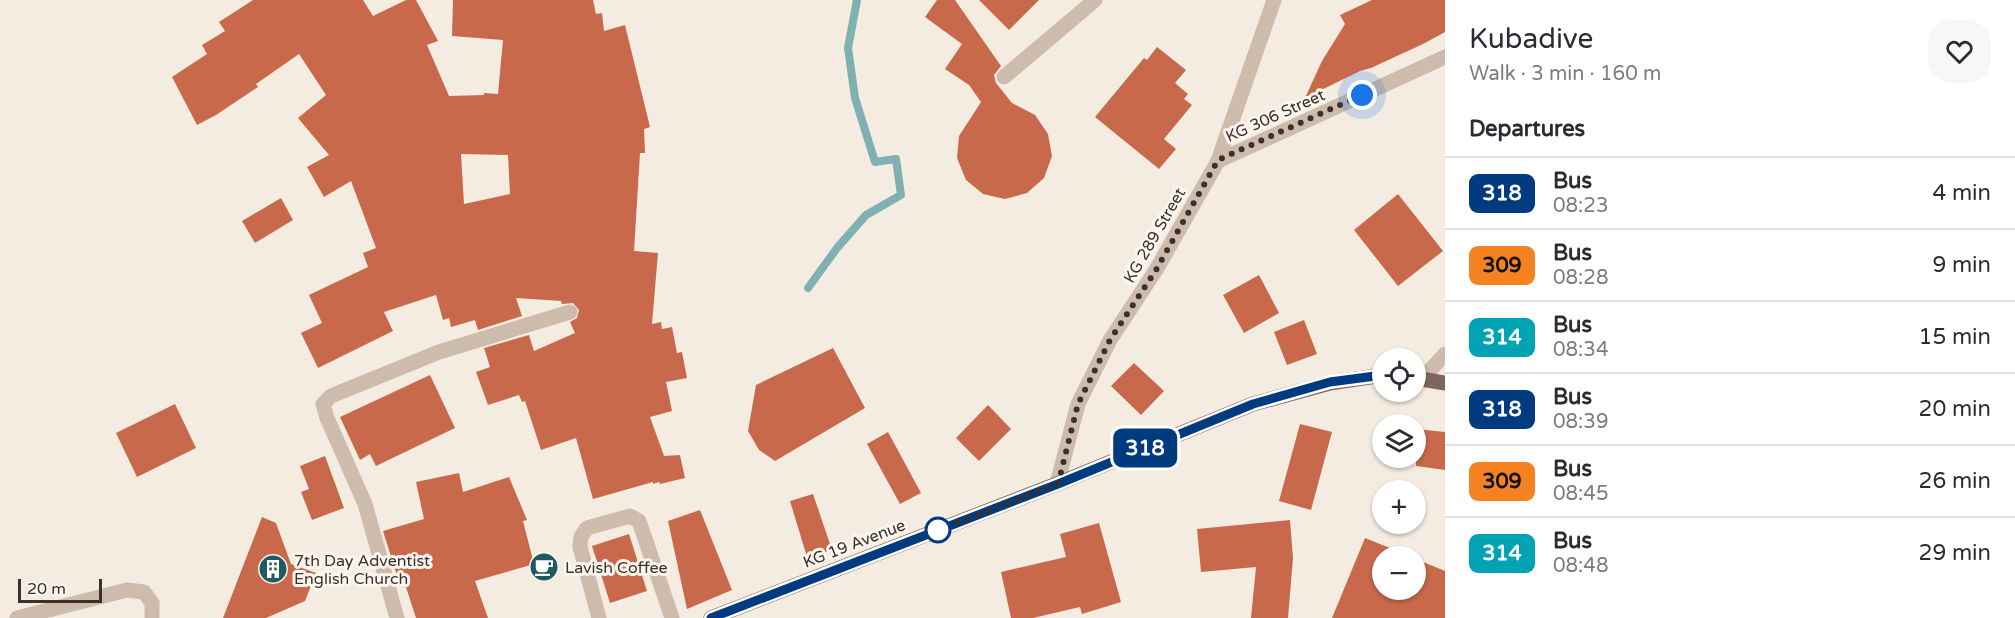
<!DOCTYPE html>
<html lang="en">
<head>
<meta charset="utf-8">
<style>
  body { margin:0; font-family:"Varela Round",sans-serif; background:#f7f7f7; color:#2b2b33; height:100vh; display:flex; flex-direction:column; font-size:22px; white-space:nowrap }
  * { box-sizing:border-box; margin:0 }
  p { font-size:20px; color:#7c7c81 }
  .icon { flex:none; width:33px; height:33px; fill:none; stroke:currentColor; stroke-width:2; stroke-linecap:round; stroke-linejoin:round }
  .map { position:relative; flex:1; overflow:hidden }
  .drawer { display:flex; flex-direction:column; background:#fff; width:570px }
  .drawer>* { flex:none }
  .badge { padding:0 12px; border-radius:9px; font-size:21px; line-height:39px }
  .tools { position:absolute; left:1372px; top:348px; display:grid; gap:12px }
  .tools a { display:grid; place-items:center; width:54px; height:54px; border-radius:50%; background:#fff; box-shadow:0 2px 4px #0004; font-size:30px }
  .scale { position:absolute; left:18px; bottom:15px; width:84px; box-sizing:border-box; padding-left:6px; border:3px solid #3b302b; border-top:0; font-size:16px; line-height:21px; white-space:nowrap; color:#3b302b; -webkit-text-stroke:4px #fbf5ee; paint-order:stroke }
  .you { position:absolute; width:30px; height:30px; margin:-15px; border:4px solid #fff; border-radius:50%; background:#1a73e8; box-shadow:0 0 0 9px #1a73e833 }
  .map>.badge { position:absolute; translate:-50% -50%; box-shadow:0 0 0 3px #fff }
  h2 { padding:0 24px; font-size:22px; line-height:54px }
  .round { display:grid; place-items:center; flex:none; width:63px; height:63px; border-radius:24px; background:#f7f7f7 }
  .summary { display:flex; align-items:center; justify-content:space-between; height:102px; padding:0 24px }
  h1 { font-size:28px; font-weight:600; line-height:45px }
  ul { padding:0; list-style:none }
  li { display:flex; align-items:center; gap:18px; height:72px; padding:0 24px; border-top:2px solid #e1e1e2 }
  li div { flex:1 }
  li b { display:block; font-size:22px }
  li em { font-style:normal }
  li .badge { min-width:66px; font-weight:700; text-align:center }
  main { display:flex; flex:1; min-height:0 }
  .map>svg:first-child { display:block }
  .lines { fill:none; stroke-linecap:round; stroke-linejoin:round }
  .stream { stroke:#7fb0b2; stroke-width:8 }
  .building { fill:#c8694b; fill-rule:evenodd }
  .minor { stroke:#cdbbac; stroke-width:15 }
  .major { stroke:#7d675c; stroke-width:15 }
  .line-casing { stroke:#fff; stroke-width:14 }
  .line { stroke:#003b80; stroke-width:9 }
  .walk { stroke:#3b302b; stroke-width:6; stroke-dasharray:0 10.8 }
  .stop-dot { fill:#fff; stroke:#003b80; stroke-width:3 }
  .labels { text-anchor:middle; stroke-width:6; stroke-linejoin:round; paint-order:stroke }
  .street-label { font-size:16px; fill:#3b302b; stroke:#fbf5ee }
  .poi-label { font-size:16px; fill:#3b302b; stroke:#fbf5ee; text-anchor:start }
</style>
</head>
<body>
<main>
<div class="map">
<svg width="1445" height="618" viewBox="0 0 1445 618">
  <rect width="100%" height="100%" fill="#f4ebe1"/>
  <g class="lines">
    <path class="stream" d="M808 288 837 248 866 215 901 195 896 159 875 162 855 98 848 48 857 0"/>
  </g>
  <g class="building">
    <path d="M253 0H363L373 16 406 0H416L438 41 427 45 449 96 484 95V93L498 94 503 40 452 36 453 0H593L596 14 602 13 604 31 625 25 650 127 644 129 645 153H640L634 251 658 253 652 324 661 322 662 329 672 327 677 353 682 352 687 378 666 382 672 411 650 417 664 456 680 455 685 478 660 484 659 482 653 484V482L593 499 576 438 541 450 525 401 522 402 519 395 488 405 476 372 490 367 484 348 529 335 534 351 575 333 570 322 577 318 579 310 573 303 562 304 561 301 516 298 522 316 478 330 475 320 451 327 449 318 443 320 436 295 384 312 393 331 318 368 301 333 322 323 309 295 368 267 363 253 376 248 351 181 324 197 307 167 329 155 298 118 326 95 299 54 256 84 258 87 216 115 197 125 172 77 207 54 202 45 225 31 219 22ZM461 154 508 155 510 194 464 204Z"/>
    <path d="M937 0H955L1001 66 994 75 996 83 1012 103 1035 115 1048 134 1052 156 1044 178 1027 193 1005 199 983 194 966 180 957 158 959 136 981 102 969 85 945 69 962 44 925 17Z"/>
    <path d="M979 0H1039L1009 30Z"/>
    <path d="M1372 0H1445V32L1423 44 1371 68 1360 71 1305 98 1322 61 1345 24 1340 15Z"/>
    <path d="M1157 47 1186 70 1175 83 1188 94 1184 99 1192 105 1164 139 1176 149 1159 169 1095 117 1144 58 1147 60Z"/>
    <path d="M1398 194 1443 251 1398 286 1354 230Z"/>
    <path d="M281 198 293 220 255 243 242 221Z"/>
    <path d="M1259 275 1279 313 1244 333 1223 295Z"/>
    <path d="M1304 320 1317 354 1287 365 1274 332Z"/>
    <path d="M833 348 865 408 775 461 759 450 748 431 756 385Z"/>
    <path d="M1134 363 1164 391 1141 415 1111 386Z"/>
    <path d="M430 375 455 428 376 466 370 454 360 460 340 417Z"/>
    <path d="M175 404 196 448 137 477 116 433Z"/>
    <path d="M988 405 1011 429 979 461 956 438Z"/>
    <path d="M1300 424 1332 432 1311 510 1279 501Z"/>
    <path d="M1416 429 1445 432V470L1416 466Z"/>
    <path d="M888 432 921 493 900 504 867 444Z"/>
    <path d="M325 456 344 508 312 520 301 492 309 489 300 466Z"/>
    <path d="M459 473 463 492 509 477 527 520 523 521 534 564 475 581 488 618H416L405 584 400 585 383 531 424 519 416 482Z"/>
    <path d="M813 494 832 550 807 557 790 501Z"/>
    <path d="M700 510 732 590 687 609 668 521Z"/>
    <path d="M262 517 276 523 291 564 316 573 305 601 266 618H223Z"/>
    <path d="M1290 520 1293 558 1288 618H1251L1256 567 1201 572 1197 529Z"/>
    <path d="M1099 523 1121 602 1082 614 1080 607 1033 618H1011L1001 572 1066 557 1060 534Z"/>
    <path d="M629 534 647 591 610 603 592 546Z"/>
    <path d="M1365 538 1410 556H1383V590H1416V559L1445 571V618H1332Z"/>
  </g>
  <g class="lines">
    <g class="minor">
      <path d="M1004 77 1095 0"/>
      <path d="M1218 161 1445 57"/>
      <path d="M1422 379 1445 354"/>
      <path d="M1057 484 1078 404 1110 340 1156 270 1218 161 1274 0"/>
      <path d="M17 618 127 590 144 592 152 603V618"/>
      <path d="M397 618 365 504 327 418 323 404 331 396 439 352 570 312"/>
      <path d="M599 618 580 547 581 537 587 528 630 516 639 521 672 618"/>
    </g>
    <g class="major">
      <path d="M1416 378 1445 383"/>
      <path d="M711 618 1057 484 1253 404 1330 383 1383 375"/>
    </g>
  </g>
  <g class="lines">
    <g class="line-casing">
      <path id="line" d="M711 618 1058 484 1253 404 1330 382 1383 375"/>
    </g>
    <use href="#line" class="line"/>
    <path class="walk" d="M938 530 928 534 1058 484 1078 404 1110 340 1156 270 1218 160 1362 95"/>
  </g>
  <defs>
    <g id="cafe-disc" transform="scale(1.5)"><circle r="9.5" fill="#1f5a5e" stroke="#fbf5ee"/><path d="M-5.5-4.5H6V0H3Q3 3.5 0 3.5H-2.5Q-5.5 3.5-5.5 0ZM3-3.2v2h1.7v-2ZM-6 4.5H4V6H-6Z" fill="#fff"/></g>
    <g id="building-disc" transform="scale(1.5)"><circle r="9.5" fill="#1f5a5e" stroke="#fbf5ee"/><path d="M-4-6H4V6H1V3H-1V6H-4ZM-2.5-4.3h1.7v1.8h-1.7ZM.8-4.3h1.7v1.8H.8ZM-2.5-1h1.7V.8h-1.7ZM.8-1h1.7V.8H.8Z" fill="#fff"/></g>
  </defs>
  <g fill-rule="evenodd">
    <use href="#cafe-disc" x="544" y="567"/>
    <use href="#building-disc" x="273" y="569"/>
  </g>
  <circle class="stop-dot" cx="938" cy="530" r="12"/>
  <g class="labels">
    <g class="street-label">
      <text transform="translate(1275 115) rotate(-24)" y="6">KG 306 Street</text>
      <text transform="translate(1154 235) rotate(-60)" y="6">KG 289 Street</text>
      <text transform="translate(854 543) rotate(-21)" y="6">KG 19 Avenue</text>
    </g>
    <g class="poi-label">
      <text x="294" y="566">7th Day Adventist<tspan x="294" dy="18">English Church</tspan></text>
      <text x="565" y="573">Lavish Coffee</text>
    </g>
  </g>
</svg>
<div class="tools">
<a><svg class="icon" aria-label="locate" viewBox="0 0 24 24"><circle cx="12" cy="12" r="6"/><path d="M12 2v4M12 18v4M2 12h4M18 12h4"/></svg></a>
<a><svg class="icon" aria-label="layers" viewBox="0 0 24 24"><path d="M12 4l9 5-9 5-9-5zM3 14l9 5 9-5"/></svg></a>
<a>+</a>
<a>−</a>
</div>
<div class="scale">20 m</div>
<div class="you" style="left:1362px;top:95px"></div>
<b class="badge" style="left:1145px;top:448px;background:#003b80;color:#fff">318</b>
</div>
<section class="drawer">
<div class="summary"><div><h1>Kubadive</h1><p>Walk · 3 min · 160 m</p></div><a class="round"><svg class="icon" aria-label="heart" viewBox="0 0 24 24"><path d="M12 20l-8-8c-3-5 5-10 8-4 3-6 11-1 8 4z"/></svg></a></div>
<h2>Departures</h2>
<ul>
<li><span class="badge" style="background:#003b80;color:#fff">318</span><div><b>Bus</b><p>08:23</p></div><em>4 min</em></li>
<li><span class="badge" style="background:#f58220;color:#111">309</span><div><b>Bus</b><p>08:28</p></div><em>9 min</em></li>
<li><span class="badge" style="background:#00a3b4;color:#fff">314</span><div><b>Bus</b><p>08:34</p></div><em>15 min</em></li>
<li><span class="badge" style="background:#003b80;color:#fff">318</span><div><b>Bus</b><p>08:39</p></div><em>20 min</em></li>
<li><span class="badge" style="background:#f58220;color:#111">309</span><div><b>Bus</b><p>08:45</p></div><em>26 min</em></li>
<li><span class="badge" style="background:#00a3b4;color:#fff">314</span><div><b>Bus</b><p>08:48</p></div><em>29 min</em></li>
</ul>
</section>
</main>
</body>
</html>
